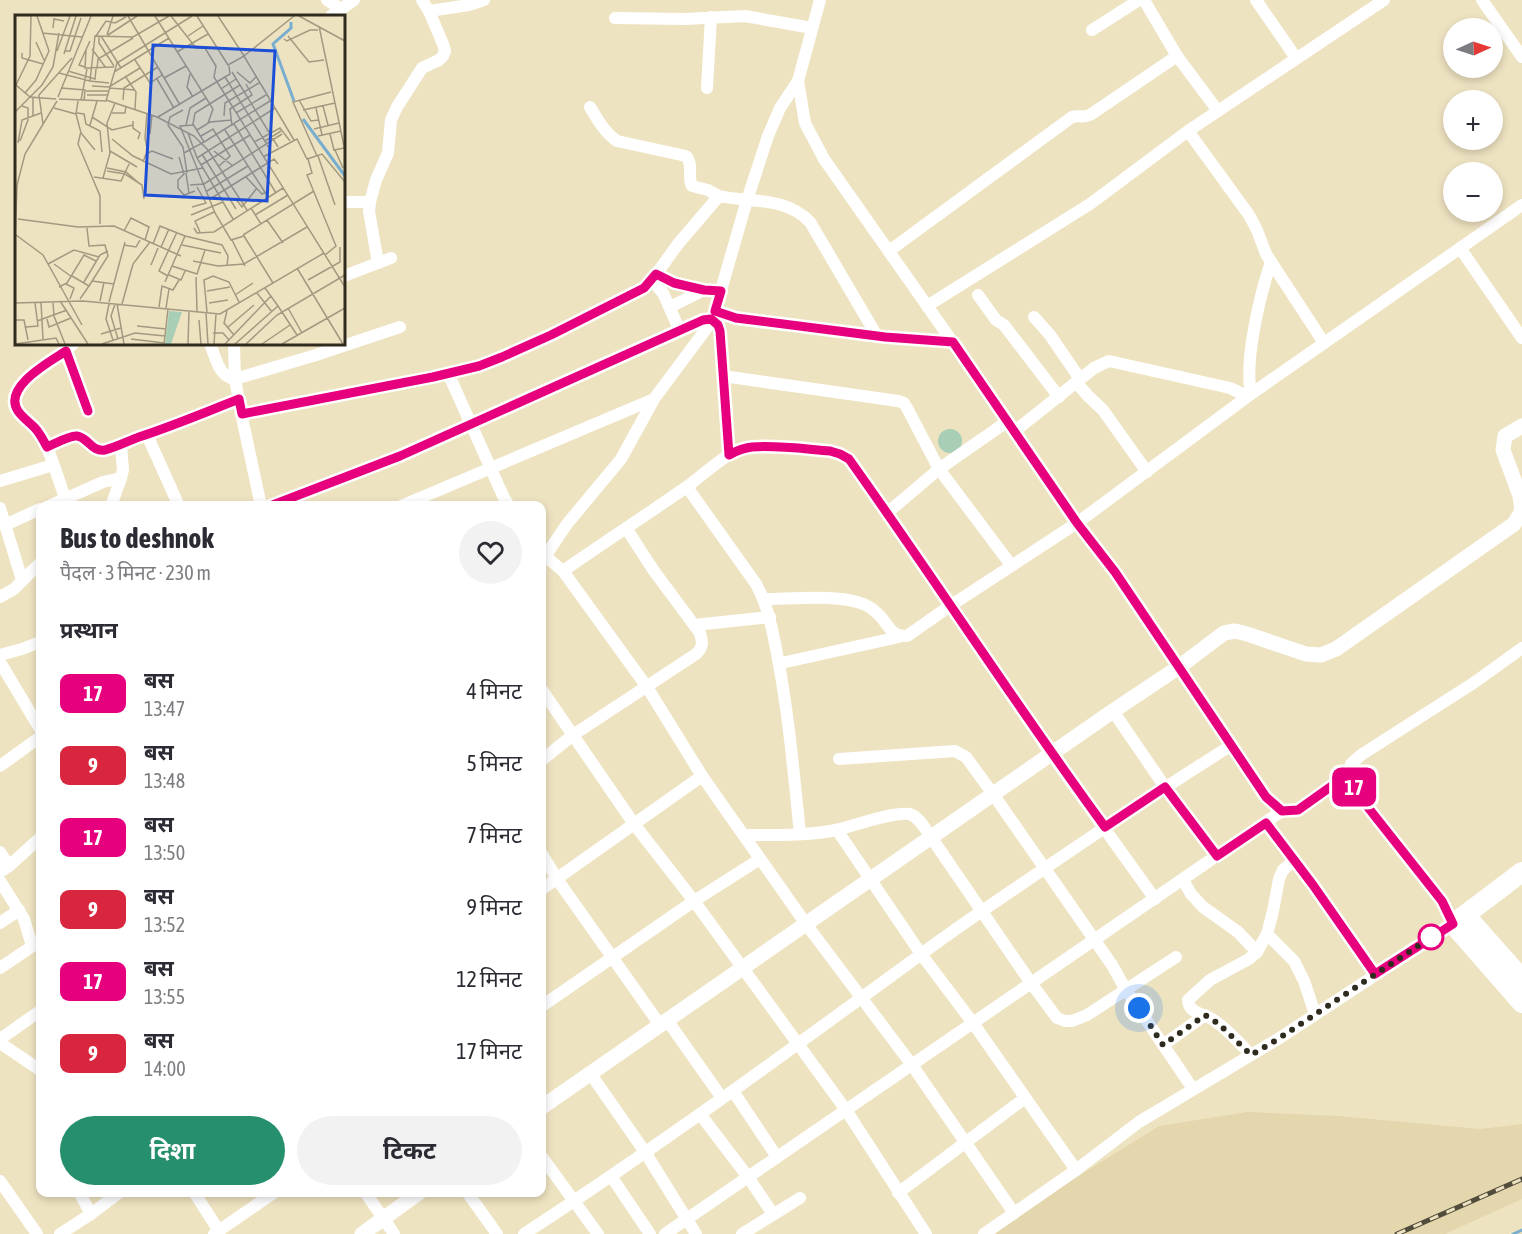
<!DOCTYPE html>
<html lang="hi">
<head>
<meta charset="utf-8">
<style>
  body { margin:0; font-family:"Asap Condensed","Noto Sans Devanagari",sans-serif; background:#f2f2f3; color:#2b2b33; height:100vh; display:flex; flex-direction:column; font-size:22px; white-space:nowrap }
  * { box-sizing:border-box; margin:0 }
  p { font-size:20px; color:#7c7c81 }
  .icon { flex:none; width:33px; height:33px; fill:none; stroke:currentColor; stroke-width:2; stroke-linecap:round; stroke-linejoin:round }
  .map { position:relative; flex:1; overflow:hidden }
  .side { position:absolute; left:36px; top:501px; width:510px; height:696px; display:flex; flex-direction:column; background:#fff; border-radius:12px; box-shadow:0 3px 9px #0003 }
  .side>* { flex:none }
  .badge { padding:0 12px; border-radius:9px; font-size:21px; line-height:39px }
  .needle { width:39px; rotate:87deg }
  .fabs { position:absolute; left:1443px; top:18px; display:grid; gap:12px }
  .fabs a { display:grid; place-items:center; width:60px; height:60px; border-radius:50%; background:#fff; box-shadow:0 3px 9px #0003; font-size:30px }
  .you { position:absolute; width:30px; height:30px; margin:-15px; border:4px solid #fff; border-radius:50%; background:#1a73e8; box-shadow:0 0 0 9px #1a73e833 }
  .map>.badge { position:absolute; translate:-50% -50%; box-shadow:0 0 0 3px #fff }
  h2 { padding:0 24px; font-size:22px; line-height:54px }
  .round { display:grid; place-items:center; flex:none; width:63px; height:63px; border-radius:32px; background:#f2f2f3 }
  .headline { display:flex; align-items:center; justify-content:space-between; height:102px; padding:0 24px }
  h1 { font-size:28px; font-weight:700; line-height:45px }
  .button { display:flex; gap:12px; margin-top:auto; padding:12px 24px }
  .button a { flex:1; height:69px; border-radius:36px; background:#268f6d; color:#fff; font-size:24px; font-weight:700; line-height:69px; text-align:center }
  .button a+a { background:#f2f2f3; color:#2b2b33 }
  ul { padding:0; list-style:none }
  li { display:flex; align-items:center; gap:18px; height:72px; padding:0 24px }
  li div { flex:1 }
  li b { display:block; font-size:22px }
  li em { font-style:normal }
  li .badge { min-width:66px; font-weight:700; text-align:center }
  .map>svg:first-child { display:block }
  .built { fill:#e4d6ad }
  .green { fill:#a8ceb5 }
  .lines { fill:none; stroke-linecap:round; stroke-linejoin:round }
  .stream { stroke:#79aecf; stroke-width:3 }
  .minor { stroke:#fff; stroke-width:12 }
  .tertiary { stroke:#fff; stroke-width:15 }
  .primary { stroke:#fff; stroke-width:20 }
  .rail-casing { stroke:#514c3b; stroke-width:5 }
  .rail { stroke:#eee3c1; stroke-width:3; stroke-dasharray:9; stroke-linecap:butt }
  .line-casing { stroke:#fff; stroke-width:14 }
  .line { stroke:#e6007e; stroke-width:9 }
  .walk { stroke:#2f2b1e; stroke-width:6; stroke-dasharray:0 10.8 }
  .stop-dot { fill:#fff; stroke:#e6007e; stroke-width:3 }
  .inset-river { fill:none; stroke:#79aecf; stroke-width:3 }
  .inset-road { fill:none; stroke:#a29980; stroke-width:1.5 }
  .view { fill:#1d4ed8; fill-opacity:0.15; stroke:#1d4ed8; stroke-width:3 }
  .inset-edge { fill:none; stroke:#2f2b1e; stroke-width:3 }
</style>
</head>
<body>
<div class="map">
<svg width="1522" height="1234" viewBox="0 0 1522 1234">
  <rect width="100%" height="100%" fill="#eee3c1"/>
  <path class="built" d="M1247 1112 1338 1116 1480 1129 1522 1124V1199L1445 1234H992L1061 1187 1159 1126Z"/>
  <circle class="green" cx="950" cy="441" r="12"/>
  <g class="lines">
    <path class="stream" d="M1513 1234 1522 1230"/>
    <g class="minor">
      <path d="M327 0 341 9"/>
      <path d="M1144 0 1177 56 1218 111"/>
      <path d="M1256 0 1296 58"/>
      <path d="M1482 0 1522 57"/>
      <path d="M429 11 469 5 484 0"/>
      <path d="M331 16 354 0"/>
      <path d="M615 18 684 19 745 16 812 28"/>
      <path d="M1092 30 1139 0"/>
      <path d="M798 81 805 123 824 159 1015 431 1077 523 1115 572 1266 797 1282 811 1298 810 1350 773"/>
      <path d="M707 88 711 17"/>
      <path d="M590 107C598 120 604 132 617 141L686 156C694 165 687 177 692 186L708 190 719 196"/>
      <path d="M1188 131 1249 215 1257 230 1266 254 1324 343"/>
      <path d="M344 202H370"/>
      <path d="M1460 248 1522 338"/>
      <path d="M889 251 1072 117C1078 115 1084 118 1090 115L1177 56"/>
      <path d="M378 263 369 211 370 202 376 180 388 153 391 120 397 107 422 68 439 60 443 56 445 51 443 44 429 11 422 0"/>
      <path d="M656 274 674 283 704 290 721 291"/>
      <path d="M344 276 391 258"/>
      <path d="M652 280 663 293 680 331"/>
      <path d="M978 295 996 320 1004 325 1059 397"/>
      <path d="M927 306 1090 204 1188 131 1384 0"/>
      <path d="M670 307 704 290"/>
      <path d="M715 311 746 320 885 337 953 342"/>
      <path d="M1034 317 1050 335 1080 379"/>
      <path d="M210 344C216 357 218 377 235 379L316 355 400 327"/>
      <path d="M234 344 235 379 243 422 261 506"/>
      <path d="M66 351 88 411"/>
      <path d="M448 373 504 498 509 506"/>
      <path d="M723 376 898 401 904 403 907 408 939 469 1011 565"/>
      <path d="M1076 382 1088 396 1103 410 1147 472"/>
      <path d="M1251 394C1244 360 1260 295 1271 262"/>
      <path d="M241 414 433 377 479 366 502 357 551 335 644 288 652 280 678 244 719 196C751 203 785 196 810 222L877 336"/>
      <path d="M1015 431 1094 368 1109 361 1230 388 1247 396"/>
      <path d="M147 435 179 506"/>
      <path d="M47 447C55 443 68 435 77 436 88 438 91 452 105 450 117 447 128 441 139 437 173 426 206 413 239 399"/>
      <path d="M0 481 53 465"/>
      <path d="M687 487 756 584C769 608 773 633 778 659 789 717 794 776 800 834"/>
      <path d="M65 498C58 479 50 449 40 433 34 424 22 419 17 410 13 402 17 389 22 383 36 367 58 359 73 344"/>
      <path d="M49 506 103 482 121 478"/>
      <path d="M111 506 121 478 123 470 121 445"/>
      <path d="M270 506 401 456 703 320 711 319 718 325 720 331 729 455"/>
      <path d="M401 506 654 399"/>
      <path d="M0 508 22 580"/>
      <path d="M887 513 939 469 1008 421"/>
      <path d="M5 525 40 509"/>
      <path d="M542 551 545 556 563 571C603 543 645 516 685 488 701 477 724 454 742 449 764 443 806 449 830 451L840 454 849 459 887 513 1051 754 1155 899"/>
      <path d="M542 561 567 524 621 459 654 399 706 329 715 311 747 200 768 136 780 108 798 81 820 0"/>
      <path d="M563 571 647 687 702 776 806 924 912 1065 1014 1213"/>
      <path d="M0 597 14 589 40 563"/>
      <path d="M764 599C791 599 839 594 863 604 869 606 875 611 879 615 889 625 891 637 907 636L950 606 1077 523 1251 394 1522 205"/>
      <path d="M694 625 770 617"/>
      <path d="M0 655 22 649 40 642"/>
      <path d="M0 662 40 729"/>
      <path d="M786 662 899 637"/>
      <path d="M542 690 634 824 694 901 846 1110 926 1234"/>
      <path d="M1113 711 1165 787 1217 857"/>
      <path d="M839 759 955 751 966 757 993 794 1112 965 1126 990 1193 1089"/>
      <path d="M542 760 573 735 696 654C703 647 703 643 700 633L654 571 626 528"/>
      <path d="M0 766 40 737"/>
      <path d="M1266 823 1313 885 1375 974"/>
      <path d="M837 830 921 954 973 1023 1076 1170"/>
      <path d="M744 835C775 835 806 836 836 830 854 826 894 811 909 814 919 816 925 829 931 837L1031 983 1057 1018 1065 1021H1072L1087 1015 1176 957"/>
      <path d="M0 852 9 866"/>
      <path d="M542 854 557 879 660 1025"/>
      <path d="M0 872 9 866 40 838"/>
      <path d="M1183 880 1191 894 1203 907 1238 932 1257 952"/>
      <path d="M0 881 24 919 32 946"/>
      <path d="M542 889 702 776"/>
      <path d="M0 923 19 910"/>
      <path d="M1267 934 1294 961 1304 981 1315 1014"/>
      <path d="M0 968 40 941"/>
      <path d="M542 1006 694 901 760 859"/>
      <path d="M667 1020 722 1098"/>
      <path d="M0 1039 40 1011"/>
      <path d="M0 1043 40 1070"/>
      <path d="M1163 1045 1205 1015"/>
      <path d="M1251 1055C1239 1043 1227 1028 1212 1019 1203 1013 1189 1014 1188 1000L1210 980 1249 959 1257 952 1267 934 1273 911 1279 879 1283 870 1294 860"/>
      <path d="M590 1073 645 1152 696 1234"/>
      <path d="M733 1091 777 1157"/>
      <path d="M700 1114 748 1177 773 1214"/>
      <path d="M542 1157 598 1234"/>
      <path d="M611 1176 650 1234"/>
      <path d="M0 1181 37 1234"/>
      <path d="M79 1192 91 1214"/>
      <path d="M194 1192 219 1231"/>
      <path d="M365 1192 394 1234"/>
      <path d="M467 1192 497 1234"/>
      <path d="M898 1193 1025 1098"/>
      <path d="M60 1234 91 1214 120 1192"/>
      <path d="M214 1234 275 1192"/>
      <path d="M524 1234C659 1146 790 1050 920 955 956 928 994 903 1032 877 1098 832 1164 787 1232 745"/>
      <path d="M665 1234 1282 811"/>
      <path d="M742 1234 800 1198"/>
      <path d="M984 1234 1076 1170 1139 1122 1278 1039 1453 924 1442 901 1359 796C1353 785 1350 777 1351 764L1361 755 1475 682 1522 648"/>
    </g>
    <g class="tertiary">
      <path d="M1522 426 1505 436 1503 450 1520 496 1522 510"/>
      <path d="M542 1107 1113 711 1179 667 1224 633 1235 631 1247 634 1306 654 1321 655 1336 649 1514 524 1522 511"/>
      <path d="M362 1234 420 1192"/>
    </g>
    <g class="primary">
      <path d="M1522 872 1453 924 1522 1003"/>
      <path d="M1465 915 1522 979"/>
    </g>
    <g class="rail-casing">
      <path id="rail" d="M1397 1234 1522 1179"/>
    </g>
    <use href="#rail" class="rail"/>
  </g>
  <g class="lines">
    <g class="line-casing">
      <path id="line" d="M88 411 66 351C51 361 2 387 18 411 22 417 29 422 34 427 40 433 43 440 47 447 54 444 70 435 77 436 89 438 91 452 105 450 117 447 128 441 139 437 173 426 206 412 239 399L242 414 433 377 479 366 502 357 551 335 644 288 656 274 674 283 704 290 721 291 715 311 736 318 885 337 953 342 1077 523 1115 572 1266 797 1282 811 1298 810 1350 773 1353 785 1359 796 1442 901 1453 924 1375 974 1313 885 1266 823 1217 856 1165 787 1105 827C1017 707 936 581 849 459L840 454 830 451C805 449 776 445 752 447 743 448 736 451 729 455L720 331 718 325 711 319 703 320 400 456 270 506"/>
    </g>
    <use href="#line" class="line"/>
    <path class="walk" d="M1139 1008 1163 1045 1205 1015 1219 1024 1251 1055 1278 1039 1439 932 1431 937"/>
  </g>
  <circle class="stop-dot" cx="1431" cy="937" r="12"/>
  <g transform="translate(15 15)">
    <rect width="330" height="330" fill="#eee3c1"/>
    <path d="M154 296 167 297 156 329H150Z" fill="#a8ceb5"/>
    <path class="inset-river" d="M276 7V13L258 29 279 86M288 104 330 161"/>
    <path class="inset-road" d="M16 1 15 41 1 70 15 82 41 84M113 1 165 90M140 1 198 94 193 108M156 1 181 33H190L201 51 199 62 330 272M182 1 213 50 229 41 279 125M203 1 229 41 279 1M284 1 330 26M304 11 330 136M38 13 39 4 49 6M27 18 67 22M92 20 98 1M93 20 122 1M81 21 91 6 100 8 111 2M84 21V28L99 51M86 21 106 53M173 21 188 11M273 21 294 47 309 45M269 24 272 26 295 15H303M21 27 29 45M77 34 91 53M71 35 70 53 99 52M42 36 55 1M50 36H55L66 3M162 37 193 19M7 38V43L28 49M49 39 61 1M120 45 135 68 147 60M70 52 64 50 75 26M82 54 83 44 118 23M53 56 80 64 81 54M99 57 154 23M217 57 263 132M222 57 235 68 241 62M44 58 75 66M175 59 172 72 178 82M110 61 121 77 120 94M210 62 256 136M149 63 171 51M142 64 159 93M94 68 75 66 80 21 118 22 154 1M77 71 94 72 125 53M46 73 70 75 69 86M94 73 120 75M206 74 221 64M71 76H93M10 78 21 65 34 36 22 1M72 80H93M18 82V102M43 82 76 1M44 84 91 86 102 48 177 1M66 85 72 54M91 85 142 102 179 121 193 135 232 195M108 85 109 73 143 52M284 85 296 106 304 105M308 91 313 110M39 93 61 99 63 86M301 93 307 120M168 95 155 102 153 110 168 132 172 158M288 95 320 88M0 97 27 70 38 52 44 18M62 98 69 99 71 109 85 116 87 137M97 98H110L111 91M132 98 130 123 133 138M221 98 251 80M61 99 66 118 80 135M209 101 210 88 244 68M77 102 97 115 118 110M143 102 215 59 214 51M118 106V113L125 118 123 124M28 109 24 80 57 43M219 109 261 178M75 110 82 86M171 110 175 93 191 83M179 110 165 111 200 198 216 225 229 221 258 268M217 111 215 94 237 80 231 69M299 114 324 108M182 115 195 107 217 105M210 115 253 182M66 116 63 129 85 181V209M173 118 182 143 218 204M135 119 137 100M315 119 319 135 329 133M186 121 198 114 215 141 204 151M303 121 326 116M97 124 118 141 156 159 188 153M5 126 13 105V93L7 91M250 126 266 116M189 127 255 86M239 127 265 113 275 126M3 128 7 105 26 98M320 135 328 153M95 136 122 152M199 136 218 151M169 138 189 127 178 109 180 98 225 70M187 139 221 194M302 141 278 87 316 77M303 141 320 190M164 142 169 159 163 165V173L169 180 180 176M248 142 282 124 292 144 307 139 330 167M182 143 260 93M293 144 297 158 292 160 321 231 310 240M128 147 131 139 137 136 158 144M186 150 235 120M92 153 111 157 125 169M92 156 110 159 127 170 129 184M171 158 174 178M79 162 106 166 115 147M231 162 247 179 251 177M88 163 95 138 92 108 100 88M175 170 189 169 267 119M192 176 233 151M220 183 227 192 242 173M195 184 259 144 263 149M177 192 191 188 182 172M236 193 246 209M176 200 208 187M240 200 273 180M3 204 63 212 99 211 166 241M252 205 268 228M72 213 74 231 90 230 93 241 74 271M179 213 182 218 199 217 268 173M109 216 116 203 134 212 130 225M185 217 180 206 199 197M1 220 28 240 67 310M228 220 299 176M170 221 207 230 213 241 212 251M0 224 2 170 10 139 42 86M217 225 230 251M138 229 145 211 170 221 150 267M109 230 121 232 125 225M167 230 206 238M146 232 154 214M178 246 203 251 229 249 292 212M33 249 59 235 84 242M39 249 57 262M136 250 143 233M157 251 182 259 190 235M282 253 328 329M154 260 166 265 170 256M57 261 74 271 65 284M153 261 144 256 162 217M181 262 182 296M293 265 325 247V232M77 266 99 269M69 267 85 240 93 236M51 269 59 273 55 284M44 272 52 268 69 240 81 246M192 276 215 272M242 278 257 297M220 280 238 268M45 286 73 329M85 286 89 267M38 287 39 301 50 329M94 287 110 227M0 288 68 286 205 299 309 238M26 288 28 324M194 288 213 285M94 289 91 304 98 325M100 289 96 301 103 324M102 289 109 329M107 289 118 249 135 227M263 291 282 320M144 292 147 271 158 275 164 265M151 293 154 274M273 293 287 318M212 296 209 308 219 320M192 297 189 265 198 261 214 267 224 287M191 298 193 329M32 304 34 312 56 303M0 305H9L13 325M184 305 186 329M22 306 52 295M122 311 151 314M11 312 23 311 20 288M212 313 239 290M198 318H208L214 325M86 319 106 313M116 324 149 328M0 329 41 323 44 329M87 329 120 318 150 321M149 329 153 294M173 329 174 296M199 329 201 299M210 329 256 281M220 329 263 291 250 273M231 329 262 300 330 260M247 329 275 310M267 329 330 293"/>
    <path class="view" d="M138 30 260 36 252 186 130 180Z"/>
    <rect width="330" height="330" class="inset-edge"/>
  </g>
</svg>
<div class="fabs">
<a><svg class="needle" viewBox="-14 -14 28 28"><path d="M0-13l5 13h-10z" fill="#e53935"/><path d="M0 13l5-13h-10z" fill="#7c7c81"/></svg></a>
<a>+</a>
<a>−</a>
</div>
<div class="you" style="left:1139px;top:1008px"></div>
<b class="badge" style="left:1354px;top:787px;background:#e6007e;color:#fff">17</b>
<section class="side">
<div class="headline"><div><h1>Bus to deshnok</h1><p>पैदल · 3 मिनट · 230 m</p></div><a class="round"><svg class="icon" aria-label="heart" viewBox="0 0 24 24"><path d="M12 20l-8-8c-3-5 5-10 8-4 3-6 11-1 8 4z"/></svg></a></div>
<h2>प्रस्थान</h2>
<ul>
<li><span class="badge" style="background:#e6007e;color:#fff">17</span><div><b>बस</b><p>13:47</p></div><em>4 मिनट</em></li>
<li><span class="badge" style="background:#d7263d;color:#fff">9</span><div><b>बस</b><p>13:48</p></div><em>5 मिनट</em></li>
<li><span class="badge" style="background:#e6007e;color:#fff">17</span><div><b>बस</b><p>13:50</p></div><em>7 मिनट</em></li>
<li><span class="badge" style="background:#d7263d;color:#fff">9</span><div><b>बस</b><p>13:52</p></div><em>9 मिनट</em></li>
<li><span class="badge" style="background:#e6007e;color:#fff">17</span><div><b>बस</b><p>13:55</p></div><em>12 मिनट</em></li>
<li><span class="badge" style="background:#d7263d;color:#fff">9</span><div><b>बस</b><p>14:00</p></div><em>17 मिनट</em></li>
</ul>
<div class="button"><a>दिशा</a><a>टिकट</a></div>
</section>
</div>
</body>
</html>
